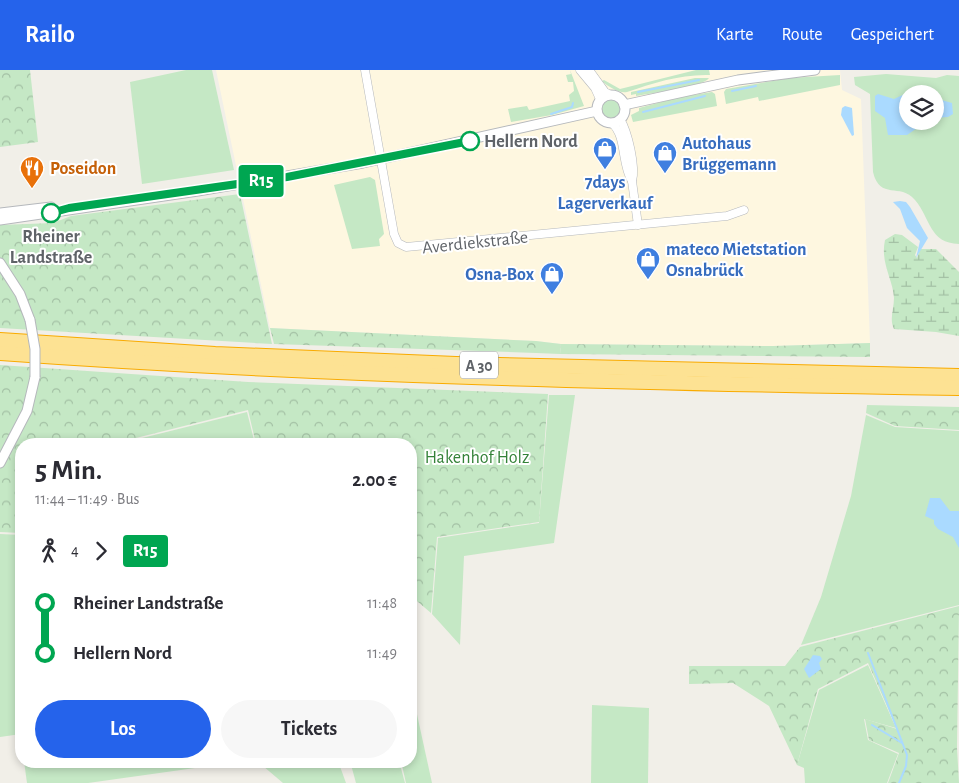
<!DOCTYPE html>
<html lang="de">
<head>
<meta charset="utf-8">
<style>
  body { margin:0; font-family:"Alegreya Sans",sans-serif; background:#f7f7f7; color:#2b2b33; height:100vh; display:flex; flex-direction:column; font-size:19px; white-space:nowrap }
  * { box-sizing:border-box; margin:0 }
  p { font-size:16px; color:#7c7c81 }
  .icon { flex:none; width:28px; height:28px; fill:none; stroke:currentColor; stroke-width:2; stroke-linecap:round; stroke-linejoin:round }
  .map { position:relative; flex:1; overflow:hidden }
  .side { position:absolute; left:15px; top:368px; width:402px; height:330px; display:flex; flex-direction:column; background:#fff; border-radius:20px; box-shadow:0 2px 8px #0003 }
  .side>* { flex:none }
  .badge { padding:0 10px; border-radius:4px; font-size:18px; line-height:32px }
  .tools { position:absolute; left:899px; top:15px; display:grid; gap:10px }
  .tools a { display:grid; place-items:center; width:45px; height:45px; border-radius:50%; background:#fff; box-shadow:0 2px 8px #0003; font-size:25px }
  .map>.badge { position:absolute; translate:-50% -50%; box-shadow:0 0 0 2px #fff }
  .legs { display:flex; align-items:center; gap:8px; height:55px; padding:0 20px; font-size:16px }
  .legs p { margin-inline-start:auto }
  .summary { display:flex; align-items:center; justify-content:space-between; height:85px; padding:0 20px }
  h1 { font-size:28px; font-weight:700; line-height:38px }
  .primary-button { display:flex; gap:10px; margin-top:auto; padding:10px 20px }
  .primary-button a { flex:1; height:58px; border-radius:30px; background:#2563eb; color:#fff; font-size:20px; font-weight:700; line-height:58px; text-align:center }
  .primary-button a+a { background:#f7f7f7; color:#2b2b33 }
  ul { padding:0 20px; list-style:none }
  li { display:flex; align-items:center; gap:18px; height:50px; font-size:19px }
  li i { display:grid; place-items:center; width:8px; height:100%; margin:0 6px; background:currentColor }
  li i::after { content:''; width:12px; height:12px; margin:-6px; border:4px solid; border-radius:50%; background:#fff }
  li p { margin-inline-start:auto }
  li:first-child i { background:linear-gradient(#0000 50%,currentColor 0) }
  li:last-child i { background:linear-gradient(currentColor 50%,#0000 0) }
  header { display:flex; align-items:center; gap:30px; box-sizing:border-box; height:70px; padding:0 25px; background:#2563eb; color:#fff }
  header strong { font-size:24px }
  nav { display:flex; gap:28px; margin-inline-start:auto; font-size:18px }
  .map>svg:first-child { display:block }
  .commercial { fill:#fef7e0 }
  .grass { fill:#c5e8c5; fill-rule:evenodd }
  .forest { fill:url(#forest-crowns) }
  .wetland { fill:url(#wetland-marsh) }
  .water { fill:#aadaff }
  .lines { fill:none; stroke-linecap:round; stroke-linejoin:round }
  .stream { stroke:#aadaff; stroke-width:2 }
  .minor-casing { stroke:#b5b8bc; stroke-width:9 }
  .tertiary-casing { stroke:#b5b8bc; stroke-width:11 }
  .motorway-casing { stroke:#f9ab00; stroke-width:16 }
  .minor { stroke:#fff; stroke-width:8 }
  .tertiary { stroke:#fff; stroke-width:9 }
  .motorway { stroke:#fde293; stroke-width:14 }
  .tertiary-bridge-casing { stroke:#b5b8bc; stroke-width:11; stroke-linecap:butt }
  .tertiary-bridge { stroke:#fff; stroke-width:9 }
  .line-1-casing { stroke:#fff; stroke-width:11 }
  .line-1 { stroke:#00a651; stroke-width:8 }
  .stop-1-dot { fill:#fff; stroke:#00a651; stroke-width:2.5 }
  .labels { text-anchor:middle; stroke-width:4; stroke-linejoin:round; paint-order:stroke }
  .shield { fill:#fff; stroke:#8f9295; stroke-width:1 }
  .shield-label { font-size:16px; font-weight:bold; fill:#5f6368 }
  .stop-label { font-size:18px; font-weight:bold; fill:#5f6368; stroke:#fff; text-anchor:start }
  .shop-label { font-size:18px; font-weight:bold; fill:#366cbe; stroke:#fff; text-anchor:start }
  .food-label { font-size:18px; font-weight:bold; fill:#c56008; stroke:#fff; text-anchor:start }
  .street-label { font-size:18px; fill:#5f6368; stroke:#fff }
  .park-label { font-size:18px; fill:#348238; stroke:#fff }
</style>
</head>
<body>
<header>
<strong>Railo</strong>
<nav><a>Karte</a><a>Route</a><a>Gespeichert</a></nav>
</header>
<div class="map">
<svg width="959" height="713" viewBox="0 0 959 713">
  <defs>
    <pattern id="forest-crowns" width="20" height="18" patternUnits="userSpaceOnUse" patternTransform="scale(1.25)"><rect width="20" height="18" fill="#c5e8c5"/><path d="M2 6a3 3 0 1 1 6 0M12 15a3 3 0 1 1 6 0" fill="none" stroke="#a3c0a4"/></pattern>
    <pattern id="wetland-marsh" width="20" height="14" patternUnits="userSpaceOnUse" patternTransform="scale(1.25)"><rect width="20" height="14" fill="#c5e8c5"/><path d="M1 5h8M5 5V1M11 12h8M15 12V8" fill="none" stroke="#a3c0a4"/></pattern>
  </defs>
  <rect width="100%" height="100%" fill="#f1efe8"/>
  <path class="commercial" d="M840 0 842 20 861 29 870 273 773 276 561 274 536 271 270 258 216 0Z"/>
  <g class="grass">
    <path d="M186 0H212L234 100 142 114 130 12Z"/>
    <path d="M570 0 584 36 552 45 511 52 508 39 527 36 529 40 570 31 569 25 574 21 573 12H568L566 5 571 4Z"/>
    <path d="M696 0H709L710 5C681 4 653 13 627 22 620 24 607 16 602 11L604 10 620 19Z"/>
    <path d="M886 4 936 8 947 5 959 6V174C929 173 931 149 915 130 900 112 880 131 873 102L870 24 855 15 854 7ZM908 24H935V51H908Z"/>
    <path d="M840 5V15L759 31 758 27 726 34 724 22 726 19 790 8Z"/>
    <path d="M695 8H709C703 17 651 23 636 26V24L631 25V22Z"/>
    <path d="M712 22 715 24 717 36 633 52 631 45 639 41V38L680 27Z"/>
    <circle cx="611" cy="39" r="10"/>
    <path d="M370 107 375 110 384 164 379 169 380 176 352 179 334 115Z"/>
    <path d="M536 271 561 274 560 284 536 283Z"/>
    <path d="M549 325H575L554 473 464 486 460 575 432 544 438 468 539 453Z"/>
    <path d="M247 342 255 374H134V370Z"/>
    <path d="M866 345 895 357 959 361V535L801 575 821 527 851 426Z"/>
    <path d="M0 464 21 465V666V664L0 667Z"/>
    <path d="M868 595 896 658 864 649 868 670 898 684 887 713H805L804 698 797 695 819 620Z"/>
    <path d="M411 617 432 713H406L401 691H411Z"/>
    <path d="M592 635 649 638 648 713H591Z"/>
    <path d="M24 691H245L88 713H27Z"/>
    <path d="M283 691H338L346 713H283L263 696Z"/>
    <path d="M350 691H399L405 713H356Z"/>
  </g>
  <g class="forest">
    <path d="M0 0H30L38 72 0 77Z"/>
    <path d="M240 124 272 274 0 258V155L53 153 71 146Z"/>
    <path d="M270 258 536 271V283L274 274Z"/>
    <path d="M870 273V287L560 284 561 274 773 276Z"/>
    <path d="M0 295 248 312 548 324 539 452 437 467 431 543 411 526V374H256L248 340 132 369V374H21V463L0 462Z"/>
    <path d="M867 335 959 337V360L895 356 866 343Z"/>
    <path d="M959 536 957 678 959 713H888L899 683 869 670 865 649 897 659 868 593 818 619 797 695 769 636 733 613 689 614V596H785L800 577Z"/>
  </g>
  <path class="wetland" d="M895 164 902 165 918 177 915 185 917 188 920 179H936L959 202V266L936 262 894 259C889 249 894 239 894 228 893 209 880 193 885 170Z"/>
  <g class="water">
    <path d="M930 21 936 24 938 29 952 33 953 44 948 47 935 48V24H908V51L926 52 907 65H888L885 48 875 41V26L878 24 894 29 909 22Z"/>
    <path d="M845 36 852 38 854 65 852 66 841 45 842 38Z"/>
    <path d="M900 131 906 132 910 137 928 168 916 188 920 171 907 158 900 139 893 132Z"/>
    <path d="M930 428H940L950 441H959V478L953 467 938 459 934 454V450L925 446Z"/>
    <path d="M813 585 820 586 822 589 819 593 821 599 809 608 804 599Z"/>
  </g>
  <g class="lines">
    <g class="stream">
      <path d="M732 21 756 16"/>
      <path d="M638 22 699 10"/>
      <path d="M643 42 705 26"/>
      <path d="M551 44 572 37 573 33"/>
      <path d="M868 583 907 685 906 696 899 713"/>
      <path d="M872 655 902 673"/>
    </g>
    <g class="minor-casing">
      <g id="minor">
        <path d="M365 0 394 164 398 173 406 177 727 146 744 140"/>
        <path d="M580 0 595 18 600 29"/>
        <path d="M589 0 605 22 610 25"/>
        <path d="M620 49C628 62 636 97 632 111L638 155"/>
        <path d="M612 53C627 67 621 94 632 111"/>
      </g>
    </g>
    <g class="tertiary-casing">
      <g id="tertiary">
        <circle cx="611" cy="39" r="14"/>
        <path d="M624 35 738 10 815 0"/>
        <path d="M0 143 51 137"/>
        <path d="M0 150 198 121 363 93 597 41"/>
        <path d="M0 193 20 224 30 250"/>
        <path d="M0 393 27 341 35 307"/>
      </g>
    </g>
    <g class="motorway-casing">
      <g id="motorway">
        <path d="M0 270 215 284 456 294 959 306"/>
        <path d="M0 283C319 306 639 313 959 318"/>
      </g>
    </g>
    <use href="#minor" class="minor"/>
    <use href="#tertiary" class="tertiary"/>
    <use href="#motorway" class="motorway"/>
    <g class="tertiary-bridge-casing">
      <path id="tertiary-bridge" d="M30 250 35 279V307"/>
    </g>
    <use href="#tertiary-bridge" class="tertiary-bridge"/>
  </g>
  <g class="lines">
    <g class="line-1-casing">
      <path id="line-1" d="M51 143 69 138 287 107 470 71"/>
    </g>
    <use href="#line-1" class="line-1"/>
  </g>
  <defs>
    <g id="shop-pin" transform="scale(1.25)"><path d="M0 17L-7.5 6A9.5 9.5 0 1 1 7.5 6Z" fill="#3f7fe0" stroke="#fff"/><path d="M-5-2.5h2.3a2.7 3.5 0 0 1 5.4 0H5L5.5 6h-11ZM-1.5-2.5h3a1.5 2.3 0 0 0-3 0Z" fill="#fff"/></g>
    <g id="restaurant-pin" transform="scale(1.25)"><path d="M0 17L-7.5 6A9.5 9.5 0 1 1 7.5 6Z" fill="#e8710a" stroke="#fff"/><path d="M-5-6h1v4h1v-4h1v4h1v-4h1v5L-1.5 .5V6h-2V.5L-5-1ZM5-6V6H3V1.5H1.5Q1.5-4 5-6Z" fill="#fff"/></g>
  </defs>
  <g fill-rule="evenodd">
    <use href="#shop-pin" x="605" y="79"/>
    <use href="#shop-pin" x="665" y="83"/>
    <use href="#restaurant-pin" x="32" y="98"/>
    <use href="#shop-pin" x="648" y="189"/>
    <use href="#shop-pin" x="552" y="204"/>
  </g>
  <g class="stop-1-dot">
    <circle cx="470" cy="71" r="9"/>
    <circle cx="51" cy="143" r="9"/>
  </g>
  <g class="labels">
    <rect class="shield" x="460" y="281.5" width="38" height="27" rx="4"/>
    <g class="shield-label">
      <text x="479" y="301">A 30</text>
    </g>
    <g class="stop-label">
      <text x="484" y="77">Hellern Nord</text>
      <text x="51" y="172" text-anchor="middle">Rheiner<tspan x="51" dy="21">Landstraße</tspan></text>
    </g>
    <g class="shop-label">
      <text x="682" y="79">Autohaus<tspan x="682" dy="21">Brüggemann</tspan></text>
      <text x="605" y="118" text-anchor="middle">7days<tspan x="605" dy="21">Lagerverkauf</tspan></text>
      <text x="666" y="185">mateco Mietstation<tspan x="666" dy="21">Osnabrück</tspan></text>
      <text x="534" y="210" text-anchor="end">Osna-Box</text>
    </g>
    <g class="food-label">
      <text x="50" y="104">Poseidon</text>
    </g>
    <g class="street-label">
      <text transform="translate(475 172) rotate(-6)" y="6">Averdiekstraße</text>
    </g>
    <g class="park-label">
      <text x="477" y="393">Hakenhof Holz</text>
    </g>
  </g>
</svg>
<div class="tools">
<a><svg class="icon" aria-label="layers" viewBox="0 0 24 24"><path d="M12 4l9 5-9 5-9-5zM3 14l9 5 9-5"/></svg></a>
</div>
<b class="badge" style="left:261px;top:111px;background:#00a651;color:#fff">R15</b>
<section class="side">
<div class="summary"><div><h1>5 Min.</h1><p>11:44 – 11:49 · Bus</p></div><b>2.00 €</b></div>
<div class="legs"><svg class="icon" aria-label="walk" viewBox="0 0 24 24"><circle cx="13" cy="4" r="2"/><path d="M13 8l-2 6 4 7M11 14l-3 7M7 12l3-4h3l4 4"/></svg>4<svg class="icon" aria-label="forward" viewBox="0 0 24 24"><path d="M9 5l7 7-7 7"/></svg><b class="badge" style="background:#00a651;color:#fff">R15</b></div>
<ul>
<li><i style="color:#00a651"></i><b>Rheiner Landstraße</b><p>11:48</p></li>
<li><i style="color:#00a651"></i><b>Hellern Nord</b><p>11:49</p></li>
</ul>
<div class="primary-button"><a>Los</a><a>Tickets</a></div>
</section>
</div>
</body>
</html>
